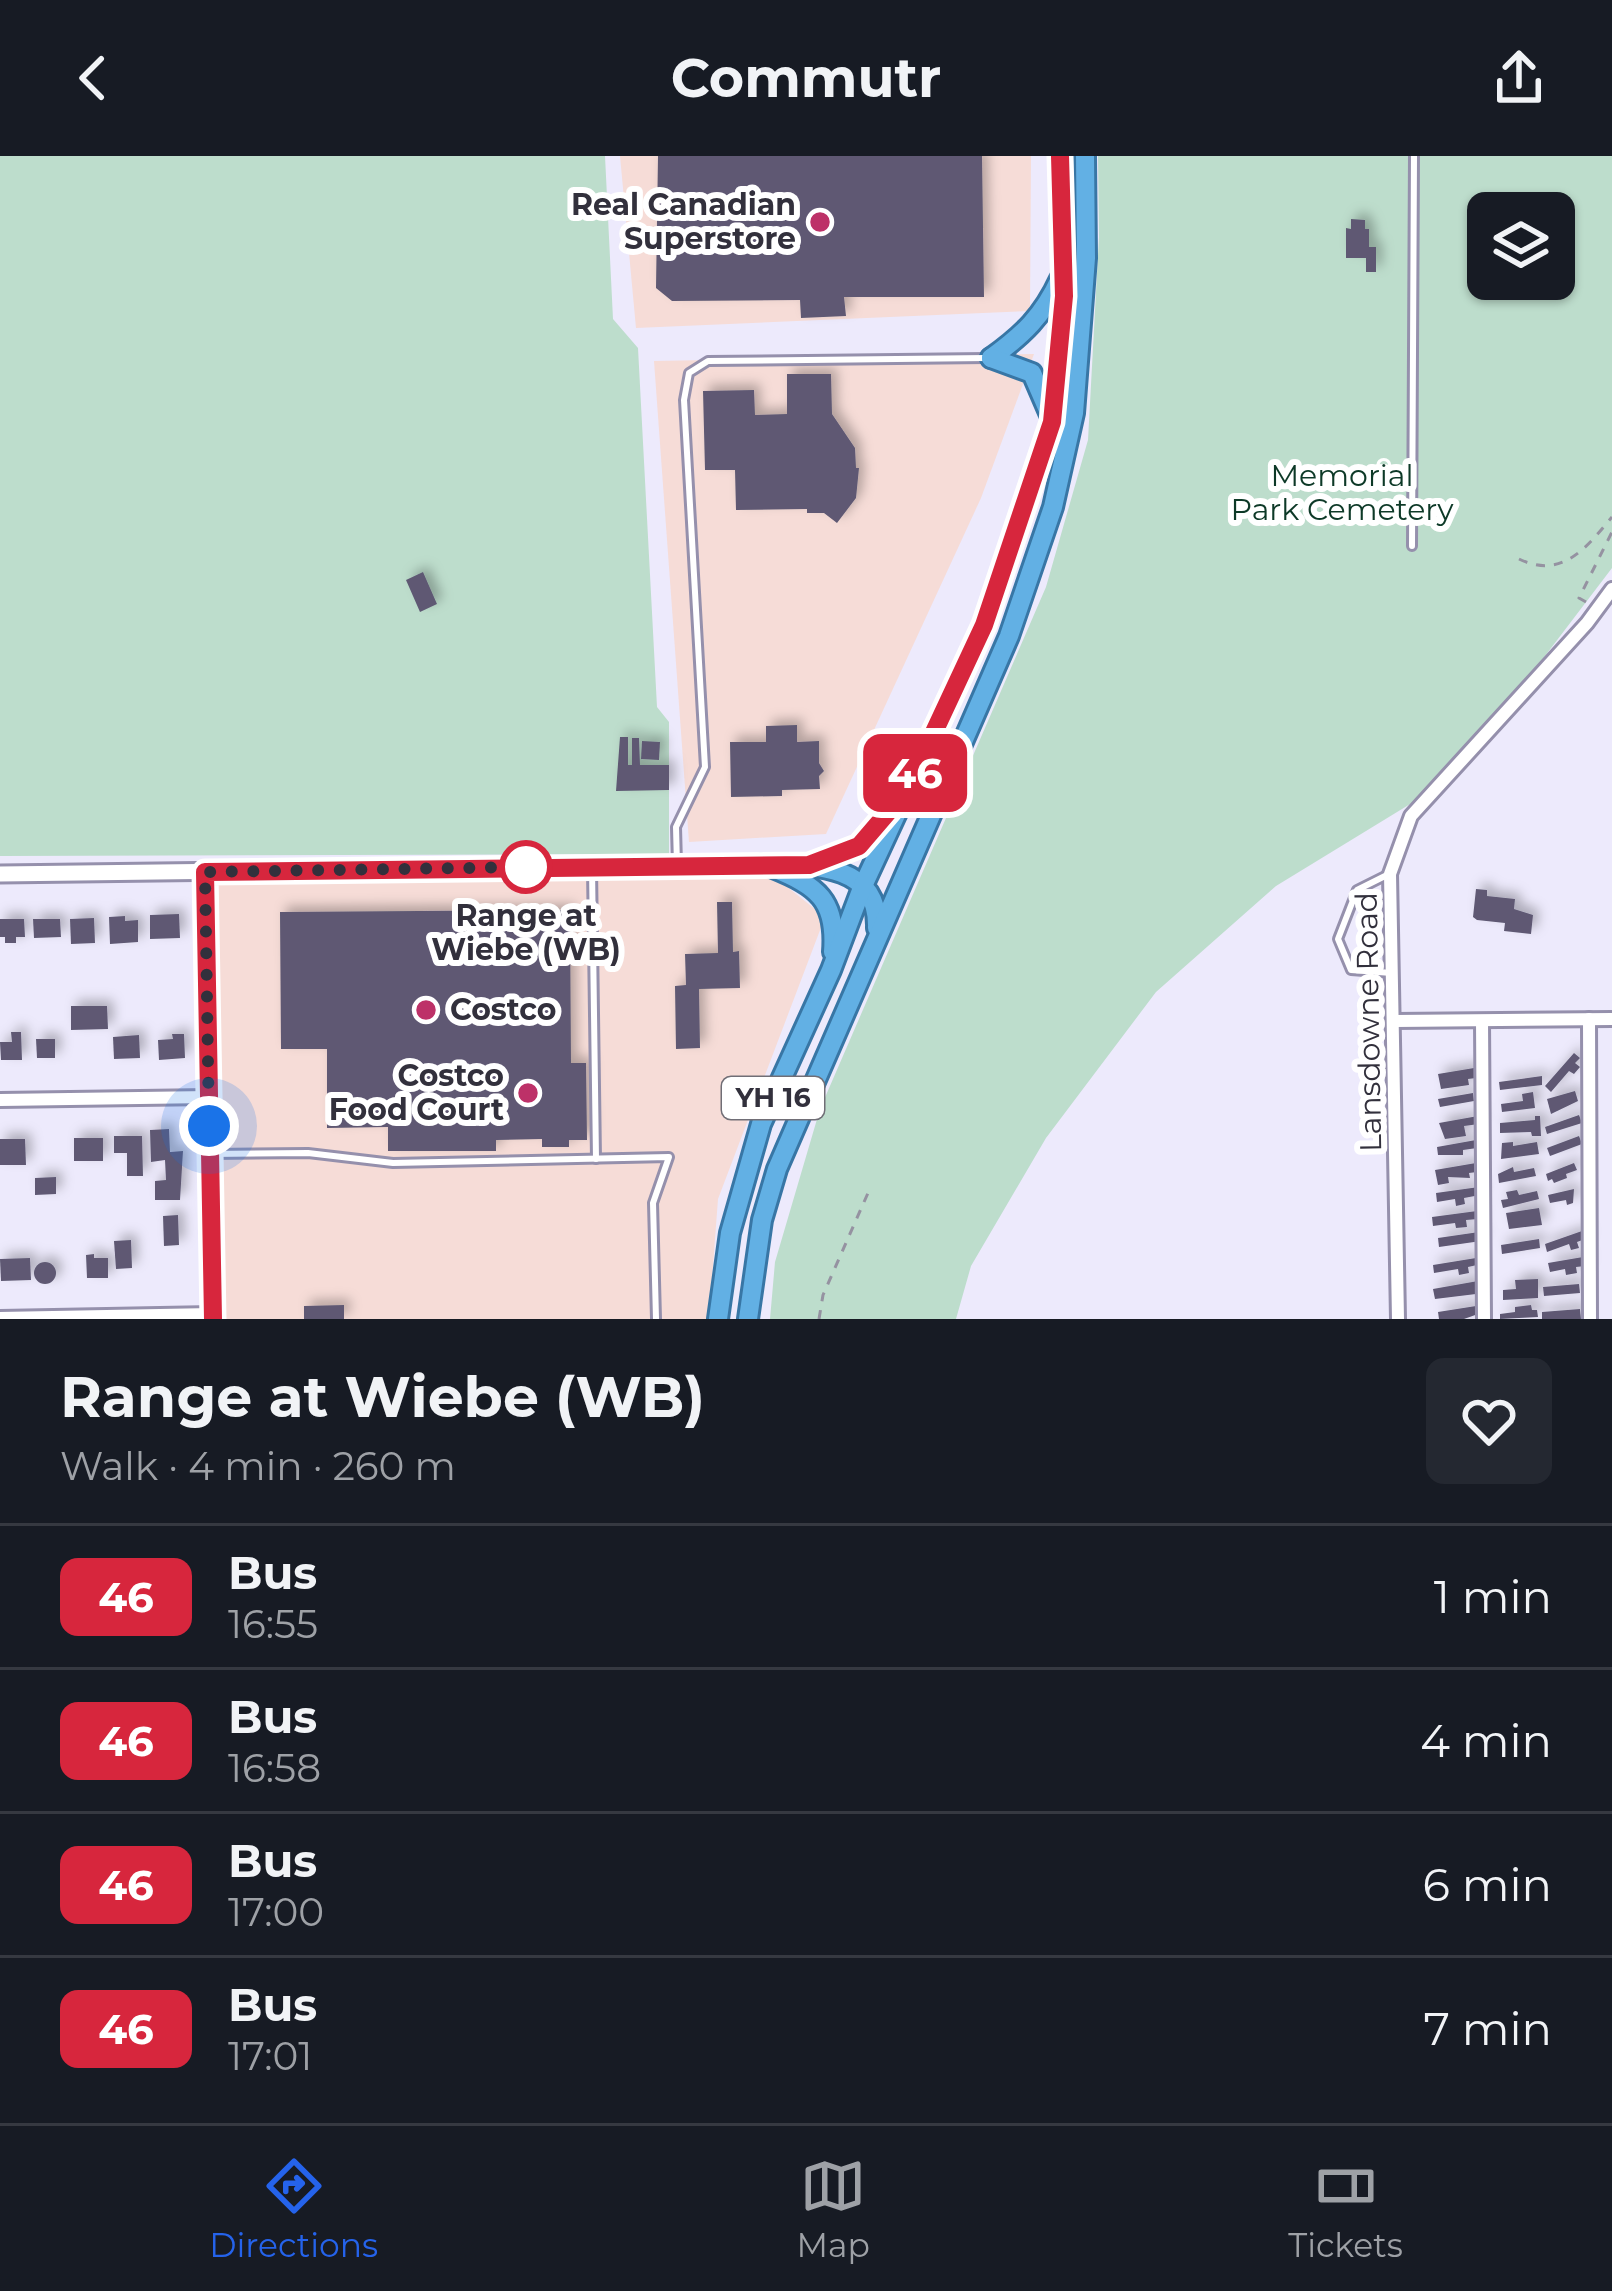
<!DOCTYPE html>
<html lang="en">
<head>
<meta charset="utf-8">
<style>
  body { margin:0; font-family:Montserrat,sans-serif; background:#242831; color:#f1f3f6; height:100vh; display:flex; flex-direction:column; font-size:45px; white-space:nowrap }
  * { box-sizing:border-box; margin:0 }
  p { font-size:39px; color:#9ea1a6 }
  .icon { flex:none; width:66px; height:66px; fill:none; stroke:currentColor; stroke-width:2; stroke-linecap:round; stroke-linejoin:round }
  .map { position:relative; height:1163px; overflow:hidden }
  .side { display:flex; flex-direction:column; background:#171b24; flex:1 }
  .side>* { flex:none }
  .badge { padding:0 24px; border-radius:18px; font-size:42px; line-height:78px }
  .tools { position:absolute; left:1467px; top:36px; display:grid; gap:24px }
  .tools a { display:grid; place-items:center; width:108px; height:108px; border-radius:18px; background:#171b24; box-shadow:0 3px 9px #0004; font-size:60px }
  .you { position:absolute; width:60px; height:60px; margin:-30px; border:9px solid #fff; border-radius:50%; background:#1a73e8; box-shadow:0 0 0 18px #1a73e833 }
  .map>.badge { position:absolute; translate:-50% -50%; box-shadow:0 0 0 6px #fff }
  .round { display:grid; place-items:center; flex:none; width:126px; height:126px; border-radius:18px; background:#242831 }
  .head { display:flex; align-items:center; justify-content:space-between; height:204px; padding:0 60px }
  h1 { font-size:57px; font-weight:700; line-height:90px }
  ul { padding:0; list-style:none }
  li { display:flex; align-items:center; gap:36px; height:144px; padding:0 60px; border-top:3px solid #363941 }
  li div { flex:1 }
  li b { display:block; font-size:45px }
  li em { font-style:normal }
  li .badge { min-width:132px; font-weight:700; text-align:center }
  header { display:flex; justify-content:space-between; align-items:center; height:156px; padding:0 60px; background:#171b24; font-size:54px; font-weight:700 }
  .dock { display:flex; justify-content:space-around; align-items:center; height:168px; border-top:3px solid #363941; background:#171b24; font-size:33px; color:#9ea1a6 }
  .dock a { display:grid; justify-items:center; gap:6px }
  .dock .current { color:#2563eb }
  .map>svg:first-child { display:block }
  .commercial { fill:#f6dcd7 }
  .green { fill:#bdddcc; fill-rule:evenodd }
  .building { fill:#5e5973; filter:url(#shadow) }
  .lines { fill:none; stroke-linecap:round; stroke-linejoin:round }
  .service-casing { stroke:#9590ac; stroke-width:12 }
  .minor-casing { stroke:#9590ac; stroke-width:18 }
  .tertiary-casing { stroke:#9590ac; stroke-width:21 }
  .trunk-casing { stroke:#3876a5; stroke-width:24 }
  .path { stroke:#9592a1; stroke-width:3; stroke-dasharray:9 9; stroke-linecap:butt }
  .service { stroke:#fff; stroke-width:6 }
  .minor { stroke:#fff; stroke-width:12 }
  .tertiary { stroke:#fff; stroke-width:15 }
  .trunk { stroke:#62b0e4; stroke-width:18 }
  .line-casing { stroke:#fff; stroke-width:27 }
  .line { stroke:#d7263d; stroke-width:18 }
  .walk { stroke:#32303c; stroke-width:12; stroke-dasharray:0 21.6 }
  .poi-dot { fill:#bd3168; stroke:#fff; stroke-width:4.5 }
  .stop-dot { fill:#fff; stroke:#d7263d; stroke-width:6 }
  .labels { text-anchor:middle; stroke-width:12; stroke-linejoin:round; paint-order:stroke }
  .shield { fill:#fff; stroke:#706e76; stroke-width:3 }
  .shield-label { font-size:27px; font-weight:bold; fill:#32303c }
  .poi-label { font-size:30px; font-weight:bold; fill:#32303c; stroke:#fff; text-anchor:end }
  .park-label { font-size:30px; fill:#0d3927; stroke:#fff }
  .stop-label { font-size:30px; font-weight:bold; fill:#32303c; stroke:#fff }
  .street-label { font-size:30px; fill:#32303c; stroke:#fff }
</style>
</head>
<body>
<header><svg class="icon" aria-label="back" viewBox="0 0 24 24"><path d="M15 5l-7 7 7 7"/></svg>Commutr<svg class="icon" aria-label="share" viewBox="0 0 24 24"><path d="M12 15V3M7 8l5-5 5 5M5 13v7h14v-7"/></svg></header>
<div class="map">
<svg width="1612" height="1163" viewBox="0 0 1612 1163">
  <defs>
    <filter id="shadow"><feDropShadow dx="6" dy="-6" stdDeviation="6" flood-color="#0004"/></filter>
  </defs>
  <rect width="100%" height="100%" fill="#edeafc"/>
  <g class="commercial">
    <path d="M620 0H1031L1030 155 636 172Z"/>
    <path d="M1034 198 981 342 826 678 689 686 654 205Z"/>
    <path d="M771 718 825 761 718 1043 709 1163H224L213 720Z"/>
  </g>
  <g class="green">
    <path d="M0 0H605L613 163 638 192 657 551 669 566V698L0 700Z"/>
    <path d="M1098 0H1612V412L1510 546 1420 642 1276 730 1156 836 1046 982 971 1110 956 1163H770L775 1106 820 953 1046 431 1088 284 1099 81ZM1488 57H1554V123H1488Z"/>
  </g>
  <g class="building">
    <path d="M658 0H982L984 141H844L846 160 801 162 800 144 672 145 656 132Z"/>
    <path d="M1351 63 1365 64V73H1369V91H1376V116H1366V102H1346V72L1351 73Z"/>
    <rect x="1472" y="72" width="12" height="21"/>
    <path d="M787 218H831L832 258 855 292 856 312H859L856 342 837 367 824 357H807V353L736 354 735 314H705L703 235 754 234 755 259 787 258Z"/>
    <path d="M423 416 437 448 420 456 406 424Z"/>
    <path d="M797 569V586L819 585V607L824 615 819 620 820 633 782 634V640L731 641 730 586H766V570Z"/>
    <path d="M620 581H628V609H632V582H639L640 609H669V634L616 635Z"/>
    <path d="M642 585 660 586 659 604 641 603Z"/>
    <path d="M1476 733 1487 734V740L1515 743 1514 753 1533 759 1531 778 1504 775 1505 767 1477 764 1473 761Z"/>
    <path d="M717 746H732L733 796 739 795 740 832 699 833 700 892 676 893 675 830 686 829 685 798 718 797Z"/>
    <path d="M570 754 571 907H586L587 984H569V991H542V983L496 984V995H388V971L327 972V893H281L280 756Z"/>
    <path d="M179 758 180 782 150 783V759Z"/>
    <path d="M125 760V765L138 764V786L110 788 109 761Z"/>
    <path d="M94 762 95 787 71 788 70 763Z"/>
    <path d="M0 763H24L25 781H16V787H5V781H0Z"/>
    <path d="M33 763H60L61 781 34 782Z"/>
    <path d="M71 850H107L108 873 71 874Z"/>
    <path d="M11 876H21L22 904H1L0 886H12Z"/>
    <path d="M172 878H184L185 902 159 904 158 884 173 883Z"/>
    <path d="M139 879 140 902 114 903 113 881Z"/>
    <path d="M36 883H55V902H37Z"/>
    <path d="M1574 897 1580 902 1575 907 1580 911 1574 918 1569 915 1551 936 1545 930Z"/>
    <path d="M1474 912 1476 922 1468 923 1469 929 1441 933 1438 918Z"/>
    <path d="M1542 920V929L1500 934 1499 926Z"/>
    <path d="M1575 935 1578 945 1551 958 1547 943Z"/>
    <path d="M1533 936 1535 952 1502 956 1501 948 1523 945 1522 938Z"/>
    <path d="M1473 937 1474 945 1440 951 1438 943Z"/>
    <path d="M1579 959 1582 967 1547 978 1545 971Z"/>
    <path d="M1478 960 1479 968 1464 970 1466 980 1445 983 1439 967Z"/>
    <path d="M1535 960H1540L1541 980H1532L1531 976 1500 977V967L1535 964Z"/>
    <path d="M169 973 170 996 183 995 180 1044H155V1025L166 1024 165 1004 151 1006 150 974Z"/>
    <path d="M114 980H142L143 1020H127V997H114Z"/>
    <path d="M1579 980 1582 988 1550 1000 1547 992Z"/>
    <rect x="74" y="982" width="29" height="23"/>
    <path d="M0 983H25L26 1009H0Z"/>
    <path d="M1476 984 1477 992 1463 994V999H1438L1437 991Z"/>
    <path d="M1513 986V990L1537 986 1539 998 1501 1003 1502 987Z"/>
    <path d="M1476 1007 1477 1016 1469 1017 1470 1022 1448 1021 1449 1027 1438 1029 1435 1014Z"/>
    <path d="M1574 1007 1577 1014 1566 1018 1567 1022 1554 1027 1552 1023 1548 1025 1546 1018Z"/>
    <path d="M1513 1011 1514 1016 1534 1012 1536 1020 1499 1027 1498 1018Z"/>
    <path d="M56 1021V1038L35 1039V1022Z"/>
    <path d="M1479 1031 1480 1039 1464 1042 1465 1048 1456 1050 1455 1043 1437 1046 1436 1037Z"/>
    <path d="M1574 1033 1573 1047 1567 1049 1566 1044 1550 1047 1548 1039Z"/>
    <path d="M1517 1034 1519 1039 1537 1035 1539 1043 1503 1052 1501 1044 1508 1043 1506 1036Z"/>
    <path d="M1539 1052 1542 1069 1509 1073 1506 1057Z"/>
    <path d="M1477 1055 1478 1063 1466 1064 1467 1071 1456 1072 1455 1067 1433 1070 1432 1061Z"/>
    <path d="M178 1059 179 1089 164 1090 163 1060Z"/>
    <path d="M1582 1075 1585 1083 1577 1086 1579 1092 1571 1094 1569 1088 1547 1096 1545 1088Z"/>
    <path d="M1479 1076 1481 1085 1439 1091 1438 1082Z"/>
    <path d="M1539 1083 1540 1092 1502 1098 1501 1089Z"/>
    <path d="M131 1084 132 1112 116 1113 114 1085Z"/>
    <path d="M94 1098V1102H108V1122H87L86 1099Z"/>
    <path d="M1583 1101 1585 1110 1576 1111 1577 1117 1566 1119 1565 1113 1550 1116 1548 1107Z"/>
    <path d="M30 1102 31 1124 1 1125 0 1103Z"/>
    <path d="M1476 1102 1477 1109 1468 1111 1469 1117 1459 1119 1458 1113 1434 1117 1433 1109Z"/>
    <circle cx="45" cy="1117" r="11"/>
    <path d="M1538 1123V1142L1503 1144V1134L1516 1133 1515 1124Z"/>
    <path d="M1478 1125 1476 1138 1435 1143 1433 1133Z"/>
    <path d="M1579 1128 1580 1137 1544 1140 1543 1131Z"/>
    <path d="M344 1149V1163H304V1150Z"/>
    <path d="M1531 1149 1532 1154H1537L1538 1161 1500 1163V1158L1515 1156V1151Z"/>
    <path d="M1476 1150 1478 1158 1464 1163H1439L1438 1156Z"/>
    <path d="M1580 1153 1581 1163H1542V1156Z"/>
  </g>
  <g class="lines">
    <g class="service-casing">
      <g id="service">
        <path d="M1412 390 1414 0"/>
        <path d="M677 709 676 671 705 611 684 244 689 217 708 205 987 202"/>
        <path d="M592 712 596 1003"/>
        <path d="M1387 719 1357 734 1338 783 1351 814 1392 817"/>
        <path d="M210 998 308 997 393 1007 669 1001 653 1047 656 1163"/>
      </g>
    </g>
    <g class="minor-casing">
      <g id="minor">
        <path d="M205 717 213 1163"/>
        <path d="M1589 863 1590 1163"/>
        <path d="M1395 865 1612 863"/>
        <path d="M1482 865 1484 1163"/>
        <path d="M0 944 209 941"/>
        <path d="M0 1162 213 1158"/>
        <path d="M1398 1163 1390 718 1411 660 1587 467 1612 433"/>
      </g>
    </g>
    <g class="tertiary-casing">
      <path id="tertiary" d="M0 718 763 708"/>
    </g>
    <g class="trunk-casing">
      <g id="trunk">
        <path d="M991 202C1023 179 1043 160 1060 123"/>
        <path d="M991 202 1032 217 1051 261"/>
        <path d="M763 708C809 709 879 706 877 772"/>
        <path d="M814 708 859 690 889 658"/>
        <path d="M773 712C817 730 837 744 833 796"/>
        <path d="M718 1163 730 1077 761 968 831 814 862 732 984 469 1052 266 1063 140 1060 0"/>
        <path d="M748 1163 762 1064 777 1013 1009 480 1053 351 1074 257 1086 102 1085 0"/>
      </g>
    </g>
    <g class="path">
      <path d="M1519 403C1562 424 1587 391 1612 361"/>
      <path d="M1586 446 1579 442 1612 376"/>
      <path d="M819 1163 823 1139 868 1037"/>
    </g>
    <use href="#service" class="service"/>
    <use href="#minor" class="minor"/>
    <use href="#tertiary" class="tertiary"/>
    <use href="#trunk" class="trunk"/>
  </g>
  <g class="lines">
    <g class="line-casing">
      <path id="line" d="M213 1163 205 716 809 709 859 690 907 634 984 469 1052 266 1064 140 1060 0"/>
    </g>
    <use href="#line" class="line"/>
    <path class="walk" d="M209 970 205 716 526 711"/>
  </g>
  <g class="poi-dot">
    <circle cx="820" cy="66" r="12"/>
    <circle cx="426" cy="854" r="12"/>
    <circle cx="528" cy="937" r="12"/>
  </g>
  <circle class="stop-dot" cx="526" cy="711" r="24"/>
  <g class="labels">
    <rect class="shield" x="722" y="921" width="102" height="42" rx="9"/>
    <g class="shield-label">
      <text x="773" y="951">YH 16</text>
    </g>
    <g class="poi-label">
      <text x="796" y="59">Real Canadian<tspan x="796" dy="34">Superstore</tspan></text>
      <text x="450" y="864" text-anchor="start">Costco</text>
      <text x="504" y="930">Costco<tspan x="504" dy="34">Food Court</tspan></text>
    </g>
    <g class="park-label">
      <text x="1342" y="330">Memorial<tspan x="1342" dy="34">Park Cemetery</tspan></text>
    </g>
    <g class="stop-label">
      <text x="526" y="770">Range at<tspan x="526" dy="34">Wiebe (WB)</tspan></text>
    </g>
    <g class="street-label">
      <text transform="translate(1369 866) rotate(-91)" y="10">Lansdowne Road</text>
    </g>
  </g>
</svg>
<div class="tools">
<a><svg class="icon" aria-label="layers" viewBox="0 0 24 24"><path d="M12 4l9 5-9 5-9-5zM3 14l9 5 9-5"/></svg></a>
</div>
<div class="you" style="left:209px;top:970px"></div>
<b class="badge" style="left:915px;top:617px;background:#d7263d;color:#fff">46</b>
</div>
<section class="side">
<div class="head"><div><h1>Range at Wiebe (WB)</h1><p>Walk · 4 min · 260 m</p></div><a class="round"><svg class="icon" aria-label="heart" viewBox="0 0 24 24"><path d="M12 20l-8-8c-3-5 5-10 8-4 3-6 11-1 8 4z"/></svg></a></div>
<ul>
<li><span class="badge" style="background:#d7263d;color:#fff">46</span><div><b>Bus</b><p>16:55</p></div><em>1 min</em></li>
<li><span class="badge" style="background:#d7263d;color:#fff">46</span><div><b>Bus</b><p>16:58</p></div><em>4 min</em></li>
<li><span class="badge" style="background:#d7263d;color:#fff">46</span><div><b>Bus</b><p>17:00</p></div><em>6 min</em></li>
<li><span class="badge" style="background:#d7263d;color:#fff">46</span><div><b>Bus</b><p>17:01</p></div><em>7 min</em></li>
</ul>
</section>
<nav class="dock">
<a class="current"><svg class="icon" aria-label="directions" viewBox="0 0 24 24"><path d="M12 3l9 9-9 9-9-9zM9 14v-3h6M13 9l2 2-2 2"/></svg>Directions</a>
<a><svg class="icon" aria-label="map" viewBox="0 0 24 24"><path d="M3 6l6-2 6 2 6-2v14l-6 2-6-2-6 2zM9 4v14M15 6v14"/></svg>Map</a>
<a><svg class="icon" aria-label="tickets" viewBox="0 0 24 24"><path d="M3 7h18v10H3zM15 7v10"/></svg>Tickets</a>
</nav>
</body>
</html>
